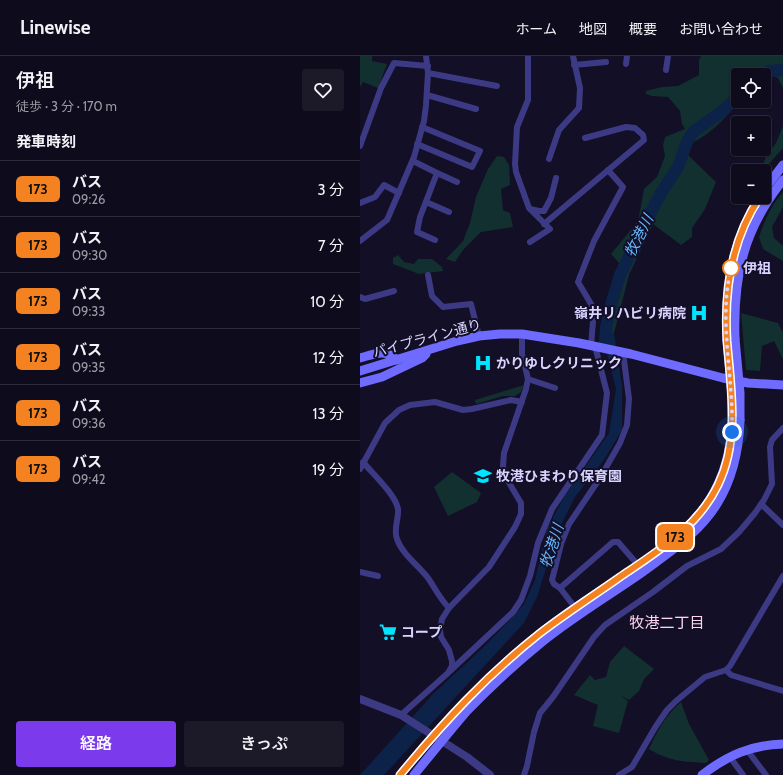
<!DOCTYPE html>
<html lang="ja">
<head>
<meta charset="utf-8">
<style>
  body { margin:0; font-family:Cabin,"Noto Sans JP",sans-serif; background:#1c1929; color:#f1f3f6; height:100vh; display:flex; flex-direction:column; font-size:15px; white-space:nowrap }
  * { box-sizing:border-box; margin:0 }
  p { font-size:13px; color:#9b9ba3 }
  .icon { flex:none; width:22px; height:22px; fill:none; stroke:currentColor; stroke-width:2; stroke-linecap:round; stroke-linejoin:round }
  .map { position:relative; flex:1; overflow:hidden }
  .panel { display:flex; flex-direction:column; background:#0e0b1c; width:360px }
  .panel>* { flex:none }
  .badge { padding:0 8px; border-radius:6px; font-size:14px; line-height:26px }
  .tools { position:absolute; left:371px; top:12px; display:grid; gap:8px }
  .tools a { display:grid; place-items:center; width:40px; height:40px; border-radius:4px; background:#0e0b1c; box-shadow:0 1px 3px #0004,0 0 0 1px #2e2b3b; font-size:20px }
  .you { position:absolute; width:20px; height:20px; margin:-10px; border:3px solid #fff; border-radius:50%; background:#1a73e8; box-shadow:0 0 0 6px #1a73e833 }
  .map>.badge { position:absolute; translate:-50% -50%; box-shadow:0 0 0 2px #fff }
  h2 { padding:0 16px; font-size:15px; line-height:36px }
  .round { display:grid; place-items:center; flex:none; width:42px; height:42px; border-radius:4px; background:#1c1929 }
  .headline { display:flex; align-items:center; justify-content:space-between; height:68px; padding:0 16px }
  h1 { font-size:19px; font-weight:600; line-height:30px }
  .cta { display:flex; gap:8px; margin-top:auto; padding:8px 16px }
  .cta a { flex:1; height:46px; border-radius:4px; background:#7c3aed; color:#fff; font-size:16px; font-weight:600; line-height:46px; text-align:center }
  .cta a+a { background:#1c1929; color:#f1f3f6 }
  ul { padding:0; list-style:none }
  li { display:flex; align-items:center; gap:12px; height:56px; padding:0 16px; border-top:1px solid #2e2b3b }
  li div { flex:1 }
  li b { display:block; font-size:15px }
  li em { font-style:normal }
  li .badge { min-width:44px; font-weight:700; text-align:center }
  header { display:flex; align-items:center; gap:24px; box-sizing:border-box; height:56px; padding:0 20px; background:#0e0b1c; border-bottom:1px solid #2e2b3b }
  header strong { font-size:19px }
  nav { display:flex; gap:22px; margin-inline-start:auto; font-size:14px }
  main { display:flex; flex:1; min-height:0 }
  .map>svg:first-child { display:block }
  .green { fill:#12302f }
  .water { fill:#0c2248 }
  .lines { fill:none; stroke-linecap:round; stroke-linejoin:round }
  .river { stroke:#0c2248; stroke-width:12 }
  .minor { stroke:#3d3a85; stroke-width:6 }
  .tertiary { stroke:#3d3a85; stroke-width:8 }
  .secondary { stroke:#6f6bff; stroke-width:9 }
  .secondary-bridge { stroke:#6f6bff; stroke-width:9 }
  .line-casing { stroke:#fff; stroke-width:9 }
  .line { stroke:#f58220; stroke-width:6 }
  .walk { stroke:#d9d4ff; stroke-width:4; stroke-dasharray:0 7.2 }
  .stop-dot { fill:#fff; stroke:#f58220; stroke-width:2 }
  .labels { text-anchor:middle; stroke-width:4; stroke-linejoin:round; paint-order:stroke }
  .stop-label { font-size:14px; font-weight:bold; fill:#d9d4ff; stroke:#130f26; text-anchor:start }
  .poi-label { font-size:14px; font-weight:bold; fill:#d9d4ff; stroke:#130f26; text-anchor:start }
  .street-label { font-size:14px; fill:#d9d4ff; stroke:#130f26 }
  .water-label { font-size:15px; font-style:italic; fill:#62b6ff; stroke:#130f26 }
  .neighbourhood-label { font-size:15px; fill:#ffd6f0; stroke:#130f26 }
</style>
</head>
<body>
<header>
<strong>Linewise</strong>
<nav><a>ホーム</a><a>地図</a><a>概要</a><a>お問い合わせ</a></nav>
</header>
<main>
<section class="panel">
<div class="headline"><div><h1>伊祖</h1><p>徒歩 · 3 分 · 170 m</p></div><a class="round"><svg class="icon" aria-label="heart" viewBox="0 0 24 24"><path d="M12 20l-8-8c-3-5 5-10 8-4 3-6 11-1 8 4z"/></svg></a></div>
<h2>発車時刻</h2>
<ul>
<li><span class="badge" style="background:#f58220;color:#111">173</span><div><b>バス</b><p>09:26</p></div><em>3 分</em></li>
<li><span class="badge" style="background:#f58220;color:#111">173</span><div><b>バス</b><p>09:30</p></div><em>7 分</em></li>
<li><span class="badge" style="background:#f58220;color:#111">173</span><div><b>バス</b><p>09:33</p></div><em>10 分</em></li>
<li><span class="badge" style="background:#f58220;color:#111">173</span><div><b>バス</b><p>09:35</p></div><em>12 分</em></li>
<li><span class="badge" style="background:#f58220;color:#111">173</span><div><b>バス</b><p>09:36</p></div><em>13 分</em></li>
<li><span class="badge" style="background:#f58220;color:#111">173</span><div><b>バス</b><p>09:42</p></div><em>19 分</em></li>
</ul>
<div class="cta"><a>経路</a><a>きっぷ</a></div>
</section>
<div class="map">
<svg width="423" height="719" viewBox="0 0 423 719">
  <rect width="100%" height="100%" fill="#130f26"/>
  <g class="green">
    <path d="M0 0H12V5L27 8 18 32 3 26 0 31Z"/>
    <path d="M341 0H423V32L418 22 410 19H378V45H380C366 61 351 78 332 87L328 99 356 126 345 153 332 172V181L321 189 293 168 269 219 254 277H251V259L259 233 252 229 259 207 251 198 278 165 284 133 297 121 305 100 303 89 305 81 325 73 322 68 320 55 308 41 292 40 286 38V35L302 31 318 30 339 19V4Z"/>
    <path d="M423 70V92L406 111 403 109 406 100 416 87Z"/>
    <path d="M137 100 144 101 149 109 150 129 141 133 143 154 150 157 153 171 121 176 103 194 95 206 86 203 103 185 110 167 116 141 128 113Z"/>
    <path d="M423 136V151L412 171 414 182 423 190V205L403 193 399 181C405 164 411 149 423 136Z"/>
    <path d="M38 199 44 206 54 208 58 203H72L82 211 83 215 59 218 33 208V202Z"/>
    <path d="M381 257 418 267 423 277V303L414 285 402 290 400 315 386 314Z"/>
    <path d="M164 329 161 336 155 340H143L116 348 115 344Z"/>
    <path d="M92 416 121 437 117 446 88 460 74 431Z"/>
    <path d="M264 590 294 613 284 623 279 635 269 644 260 639 268 645 259 677 233 670 238 649 214 639 230 619 235 624 246 621 250 606Z"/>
    <path d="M321 646 329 668 349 704 346 707C324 706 308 705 289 693 297 675 305 660 321 646Z"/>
  </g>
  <path class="water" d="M241 274 254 277 262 329V374L244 404 215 441 198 475 177 541 164 567 24 719H0L74 637 127 588 164 548 175 524 187 473 204 441 249 377 256 333Z"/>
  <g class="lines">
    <g class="river">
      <path d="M401 19 409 15 423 14"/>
      <path d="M247 292 245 286 246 271 252 245 260 219 285 168 301 137 318 111 327 86 333 76 361 56 378 41"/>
    </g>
    <g class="minor">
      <path d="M168 0V44L157 71 155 108 156 116 169 152 190 173 170 186"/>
      <path d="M266 8 267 0"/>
      <path d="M214 9 246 6"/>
      <path d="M306 14 308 0"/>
      <path d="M68 17 137 30"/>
      <path d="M67 39 116 53"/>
      <path d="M57 88 112 111 120 95 62 71"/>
      <path d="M0 90 21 32 34 7 68 10"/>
      <path d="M189 103 199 74 219 52 220 32 213 0"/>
      <path d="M53 105 77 117 60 161 57 176 75 184"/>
      <path d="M77 117 97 126"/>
      <path d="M66 146 89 156"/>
      <path d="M0 147 15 141 24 129 39 137"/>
      <path d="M170 153 179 155H184L191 142 196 122"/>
      <path d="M184 168 284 84 283 79 275 72 266 71 225 82"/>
      <path d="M0 185 27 164 54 101 64 65 66 49 68 17 66 0"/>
      <path d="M68 219 72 240 83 251 111 248 119 280"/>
      <path d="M0 241 5 243 34 235"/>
      <path d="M231 290 234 253 218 226 234 185 263 131 248 114"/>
      <path d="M168 323 195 332"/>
      <path d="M3 406C12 417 36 439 38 453 39 463 33 473 37 483 42 498 58 509 68 522 75 532 80 543 89 552"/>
      <path d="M0 413 25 367 39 354 50 349 75 346 103 354 112 353 151 344 162 346"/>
      <path d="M401 448 423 469"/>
      <path d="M0 516 18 520"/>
      <path d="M200 532 253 486H258L278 509"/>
      <path d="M217 554 200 532 194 528 192 524 201 488 209 468 240 422 260 387 267 369 269 343 263 296"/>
      <path d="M366 614 371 619 423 635"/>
      <path d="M90 615 153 556 161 544 170 520 178 487 192 453 242 379 247 337 235 290"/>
      <path d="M41 659 88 617 92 610V605L89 594 81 581 80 574 82 563 89 552 129 511 155 471 161 458V447L145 420 143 410 144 397 166 333 168 323 162 298V278"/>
      <path d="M387 694 406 719"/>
      <path d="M370 701 383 719"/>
      <path d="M164 719 167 710 174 676 180 657 193 641 234 581 245 569 293 536 327 510 361 493 379 476 395 457 404 444 412 428 410 391 412 384 423 372"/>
      <path d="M259 719 272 711 296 670 307 654 316 645 345 621 366 614 370 610 423 520"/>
    </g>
    <path class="tertiary" d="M0 643 41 659 107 701 130 719"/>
    <g class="secondary">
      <path d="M404 134 423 109"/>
      <path d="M375 283C373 221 383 174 423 124"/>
      <path d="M367 284C365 232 371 185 400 141"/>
      <path d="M0 302C15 298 25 292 37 304"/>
      <path d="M0 315 97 285 119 280 140 278H162L219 287 271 298 363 322 388 327 423 329"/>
      <path d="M0 327 22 321 62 302 66 298"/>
      <path d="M40 719C79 672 119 628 166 589 184 574 202 560 222 547 263 519 324 486 350 443 365 419 371 393 372 366"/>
      <path d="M54 719C71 698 88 677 106 656 130 631 155 608 182 586 214 560 250 539 284 515 311 495 339 477 357 448 373 422 379 393 380 364"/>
      <path d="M342 719C368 699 391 689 423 688"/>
    </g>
    <g class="secondary-bridge">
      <path d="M375 283 380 337V364"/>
      <path d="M367 284 372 339V366"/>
    </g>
  </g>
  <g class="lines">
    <g class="line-casing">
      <path id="line" d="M40 719C83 667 126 620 179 578 205 558 233 540 260 521 297 496 338 471 358 429 380 384 371 333 367 285 364 235 371 184 400 141"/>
    </g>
    <use href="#line" class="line"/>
    <path class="walk" d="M371 212C358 265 374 322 372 376"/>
  </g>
  <defs>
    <g id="hospital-bare" transform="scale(1.38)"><path d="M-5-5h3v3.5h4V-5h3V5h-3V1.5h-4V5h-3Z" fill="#00e5ff" stroke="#130f26" stroke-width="2.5" paint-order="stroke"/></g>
    <g id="school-bare" transform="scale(1.38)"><path d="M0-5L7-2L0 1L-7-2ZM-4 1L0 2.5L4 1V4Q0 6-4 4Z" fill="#00e5ff" stroke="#130f26" stroke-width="2.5" paint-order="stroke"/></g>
    <g id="supermarket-bare" transform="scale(1.38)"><path d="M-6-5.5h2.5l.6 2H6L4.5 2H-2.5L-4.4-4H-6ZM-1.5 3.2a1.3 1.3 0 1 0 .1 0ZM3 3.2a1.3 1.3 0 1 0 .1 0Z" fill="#00e5ff" stroke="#130f26" stroke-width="2.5" paint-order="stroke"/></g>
  </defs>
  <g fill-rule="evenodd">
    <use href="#hospital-bare" x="339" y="257"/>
    <use href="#hospital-bare" x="123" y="307"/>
    <use href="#school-bare" x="123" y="420"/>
    <use href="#supermarket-bare" x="28" y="576"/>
  </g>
  <circle class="stop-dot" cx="371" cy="212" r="8"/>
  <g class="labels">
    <g class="stop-label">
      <text x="383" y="217">伊祖</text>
    </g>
    <g class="poi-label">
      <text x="326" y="262" text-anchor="end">嶺井リハビリ病院</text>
      <text x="136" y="312">かりゆしクリニック</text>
      <text x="136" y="425">牧港ひまわり保育園</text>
      <text x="41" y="581">コープ</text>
    </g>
    <g class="street-label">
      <text transform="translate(67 282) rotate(-15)" y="5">パイプライン通り</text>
    </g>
    <g class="water-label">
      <text transform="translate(279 180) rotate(-63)" y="5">牧港川</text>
      <text transform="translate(192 490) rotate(-72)" y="5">牧港川</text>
    </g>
    <g class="neighbourhood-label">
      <text x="307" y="572">牧港二丁目</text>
    </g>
  </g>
</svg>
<div class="tools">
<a><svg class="icon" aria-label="locate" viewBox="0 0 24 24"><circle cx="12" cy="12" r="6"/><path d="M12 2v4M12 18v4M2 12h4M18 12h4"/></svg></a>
<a>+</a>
<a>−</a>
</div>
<div class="you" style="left:372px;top:376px"></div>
<b class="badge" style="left:315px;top:481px;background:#f58220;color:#111">173</b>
</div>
</main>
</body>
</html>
